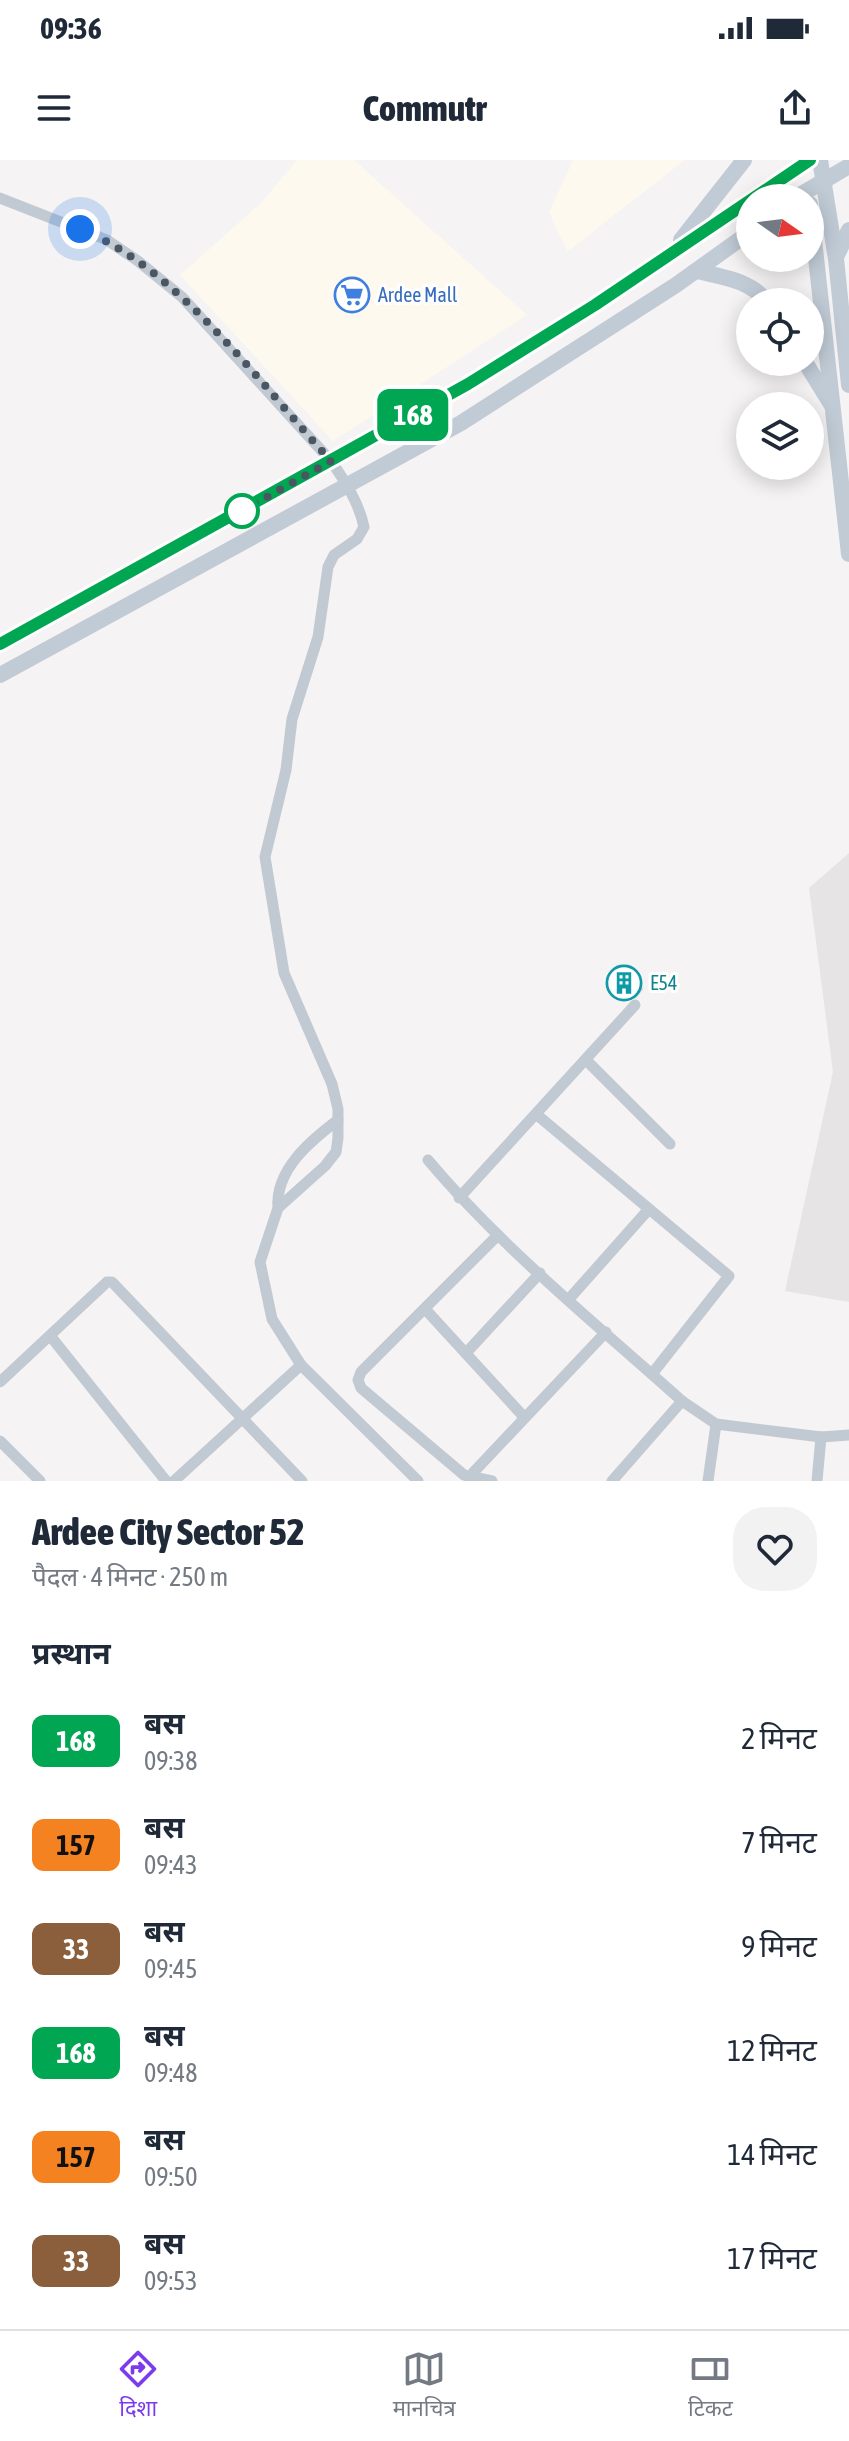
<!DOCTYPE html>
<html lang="hi">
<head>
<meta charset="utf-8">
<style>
  body { margin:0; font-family:"Asap Condensed","Noto Sans Devanagari",sans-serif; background:#f2f2f3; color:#1f2937; height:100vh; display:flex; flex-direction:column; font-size:30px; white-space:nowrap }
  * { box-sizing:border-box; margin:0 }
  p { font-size:26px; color:#747a83 }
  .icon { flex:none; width:44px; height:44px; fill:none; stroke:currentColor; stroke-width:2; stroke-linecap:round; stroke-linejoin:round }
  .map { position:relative; height:1321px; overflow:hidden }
  .side { display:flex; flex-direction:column; background:#fff; flex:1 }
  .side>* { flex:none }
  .badge { padding:0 16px; border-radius:12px; font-size:28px; line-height:52px }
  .needle { width:52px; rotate:104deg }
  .controls { position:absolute; left:736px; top:24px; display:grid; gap:16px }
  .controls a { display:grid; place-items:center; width:88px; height:88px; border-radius:50%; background:#fff; box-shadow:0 4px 20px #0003; font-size:40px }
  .you { position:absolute; width:40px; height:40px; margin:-20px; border:6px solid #fff; border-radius:50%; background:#1a73e8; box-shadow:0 0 0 12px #1a73e833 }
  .map>.badge { position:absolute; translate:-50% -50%; box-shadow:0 0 0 4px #fff }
  h2 { padding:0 32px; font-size:30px; line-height:72px }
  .round { display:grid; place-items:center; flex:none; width:84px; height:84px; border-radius:32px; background:#f2f2f3 }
  .headline { display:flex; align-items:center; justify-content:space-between; height:136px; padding:0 32px }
  h1 { font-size:38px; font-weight:800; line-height:60px }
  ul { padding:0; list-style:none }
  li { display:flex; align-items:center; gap:24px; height:104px; padding:0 32px }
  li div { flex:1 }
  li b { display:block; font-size:30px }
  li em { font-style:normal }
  li .badge { min-width:88px; font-weight:700; text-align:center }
  .status { display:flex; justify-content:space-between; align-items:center; height:56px; padding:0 40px; background:#fff; direction:ltr }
  .status svg { height:22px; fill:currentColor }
  header { display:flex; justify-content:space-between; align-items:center; height:104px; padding:0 32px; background:#fff; font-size:36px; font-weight:800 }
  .menu { display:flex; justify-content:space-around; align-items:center; height:112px; border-top:2px solid #e0e1e3; background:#fff; font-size:22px; color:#747a83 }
  .menu a { display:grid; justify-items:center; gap:4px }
  .menu .active { color:#7c3aed }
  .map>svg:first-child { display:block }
  .commercial { fill:#fdf9ef }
  .education { fill:#e6e4e5 }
  .building { fill:#cdcfd5; stroke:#d7d9de; stroke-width:2 }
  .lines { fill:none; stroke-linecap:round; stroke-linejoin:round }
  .street { stroke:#c1cad2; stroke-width:11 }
  .secondary { stroke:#c1cbd6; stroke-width:16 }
  .line-casing { stroke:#fff; stroke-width:18 }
  .line { stroke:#00a651; stroke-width:12 }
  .walk { stroke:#4a5661; stroke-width:8; stroke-dasharray:0 14.4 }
  .stop-dot { fill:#fff; stroke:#00a651; stroke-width:4 }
  .labels { text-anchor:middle; stroke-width:6; stroke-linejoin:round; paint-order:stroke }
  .shop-label { font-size:20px; fill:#366cbe; stroke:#fff; text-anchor:start }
  .culture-label { font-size:20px; fill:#0d838f; stroke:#fff; text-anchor:start }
</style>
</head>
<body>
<div class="status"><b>09:36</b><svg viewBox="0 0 49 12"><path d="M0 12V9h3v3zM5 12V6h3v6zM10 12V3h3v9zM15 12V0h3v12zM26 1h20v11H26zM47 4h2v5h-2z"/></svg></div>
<header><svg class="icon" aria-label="menu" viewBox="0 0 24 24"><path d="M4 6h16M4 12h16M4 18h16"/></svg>Commutr<svg class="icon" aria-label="share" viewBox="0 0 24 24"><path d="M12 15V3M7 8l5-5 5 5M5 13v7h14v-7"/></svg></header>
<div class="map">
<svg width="849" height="1321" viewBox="0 0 849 1321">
  <rect width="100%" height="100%" fill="#f5f3f3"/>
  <g class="commercial">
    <path d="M297 0H354L527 155 333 281 180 115 261 43Z"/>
    <path d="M573 0H685L567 92 549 52Z"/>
  </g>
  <path class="education" d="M849 693V1142L785 1131 833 912 809 728Z"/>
  <path class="building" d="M618 806 642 829 636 837 629 839 607 818Z"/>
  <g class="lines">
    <g class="street">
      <path d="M0 38 107 80 138 101 182 137 331 301C345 321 359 343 364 367L357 379 334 395 328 407 318 477 292 559 286 610 265 697 284 813 332 924 338 949V978L336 992 325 1006 278 1048 260 1102 272 1159 301 1205 418 1321"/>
      <path d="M586 900 670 984"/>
      <path d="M536 954 729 1116 652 1214"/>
      <path d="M428 1000C503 1089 595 1163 682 1241L716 1264 821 1277 849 1275"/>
      <path d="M459 1038 635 845"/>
      <path d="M278 1048C275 1010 310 981 338 960"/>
      <path d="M569 1139 649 1049"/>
      <path d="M426 1150 524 1257"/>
      <path d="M52 1178 166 1321"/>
      <path d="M466 1193 540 1113"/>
      <path d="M0 1222 107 1122H112L302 1321"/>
      <path d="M0 1281 40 1321"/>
      <path d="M469 1317 606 1172"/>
      <path d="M174 1321 301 1205"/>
      <path d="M492 1321 464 1315 361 1228 358 1220 361 1212 498 1075"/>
      <path d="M612 1321 682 1241"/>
      <path d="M708 1321 716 1264"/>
      <path d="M817 1321 821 1277"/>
    </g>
    <g class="secondary">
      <path d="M820 0 836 99 849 225"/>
      <path d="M795 38 849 6"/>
      <path d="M810 44 849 394"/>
      <path d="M681 80 744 0"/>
      <path d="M836 97 849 70"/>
      <path d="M697 111C722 117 751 120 767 142"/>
      <path d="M805 202 831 244"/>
      <path d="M0 484 468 224 595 145 810 0"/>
      <path d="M0 515 461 263 676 125 750 72"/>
    </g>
  </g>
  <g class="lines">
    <g class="line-casing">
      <path id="line" d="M0 484 468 224 595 145 810 0"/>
    </g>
    <use href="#line" class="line"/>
    <path class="walk" d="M80 69C177 107 261 225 331 301L242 351"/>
  </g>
  <defs>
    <g id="supermarket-ring" transform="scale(1.8)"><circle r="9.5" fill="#fff" stroke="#3f7fe0" stroke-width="1.5"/><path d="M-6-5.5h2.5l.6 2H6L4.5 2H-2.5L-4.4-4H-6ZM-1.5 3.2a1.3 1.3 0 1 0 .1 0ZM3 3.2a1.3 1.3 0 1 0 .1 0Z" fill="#3f7fe0"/></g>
    <g id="building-ring" transform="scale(1.8)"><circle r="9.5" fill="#fff" stroke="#0f9aa8" stroke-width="1.5"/><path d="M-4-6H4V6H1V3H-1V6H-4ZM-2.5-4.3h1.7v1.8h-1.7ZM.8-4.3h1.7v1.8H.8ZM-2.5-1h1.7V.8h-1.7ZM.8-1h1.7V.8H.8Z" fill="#0f9aa8"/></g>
  </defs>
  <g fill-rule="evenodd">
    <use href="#supermarket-ring" x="352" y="135"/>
    <use href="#building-ring" x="624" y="823"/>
  </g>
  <circle class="stop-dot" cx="242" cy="351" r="16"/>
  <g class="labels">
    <g class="shop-label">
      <text x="378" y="142">Ardee Mall</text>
    </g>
    <g class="culture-label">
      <text x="650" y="830">E54</text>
    </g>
  </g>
</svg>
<div class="controls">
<a><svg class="needle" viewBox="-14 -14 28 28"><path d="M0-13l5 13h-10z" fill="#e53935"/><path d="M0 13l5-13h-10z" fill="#747a83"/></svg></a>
<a><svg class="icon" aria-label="locate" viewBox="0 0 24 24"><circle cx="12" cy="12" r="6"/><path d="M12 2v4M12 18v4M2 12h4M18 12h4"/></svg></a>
<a><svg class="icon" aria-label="layers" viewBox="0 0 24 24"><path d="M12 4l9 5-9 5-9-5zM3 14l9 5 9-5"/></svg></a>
</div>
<div class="you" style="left:80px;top:69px"></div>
<b class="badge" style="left:413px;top:255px;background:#00a651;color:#fff">168</b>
</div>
<section class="side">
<div class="headline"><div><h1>Ardee City Sector 52</h1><p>पैदल · 4 मिनट · 250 m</p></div><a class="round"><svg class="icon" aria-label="heart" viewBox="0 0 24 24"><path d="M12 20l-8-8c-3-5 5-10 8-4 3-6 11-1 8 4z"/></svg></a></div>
<h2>प्रस्थान</h2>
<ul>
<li><span class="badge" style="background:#00a651;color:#fff">168</span><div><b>बस</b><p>09:38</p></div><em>2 मिनट</em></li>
<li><span class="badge" style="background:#f58220;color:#111">157</span><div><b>बस</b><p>09:43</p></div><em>7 मिनट</em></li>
<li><span class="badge" style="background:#8b5e3c;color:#fff">33</span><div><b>बस</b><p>09:45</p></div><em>9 मिनट</em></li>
<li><span class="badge" style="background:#00a651;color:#fff">168</span><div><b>बस</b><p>09:48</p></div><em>12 मिनट</em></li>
<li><span class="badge" style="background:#f58220;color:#111">157</span><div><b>बस</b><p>09:50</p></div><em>14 मिनट</em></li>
<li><span class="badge" style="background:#8b5e3c;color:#fff">33</span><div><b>बस</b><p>09:53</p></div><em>17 मिनट</em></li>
</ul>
</section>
<nav class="menu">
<a class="active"><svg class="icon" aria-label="directions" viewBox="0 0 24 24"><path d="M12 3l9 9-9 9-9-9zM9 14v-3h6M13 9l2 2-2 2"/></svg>दिशा</a>
<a><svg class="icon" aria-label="map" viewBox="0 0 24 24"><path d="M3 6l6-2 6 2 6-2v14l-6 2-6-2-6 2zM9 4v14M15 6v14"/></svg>मानचित्र</a>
<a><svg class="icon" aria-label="tickets" viewBox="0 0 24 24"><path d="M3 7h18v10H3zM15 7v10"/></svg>टिकट</a>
</nav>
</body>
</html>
